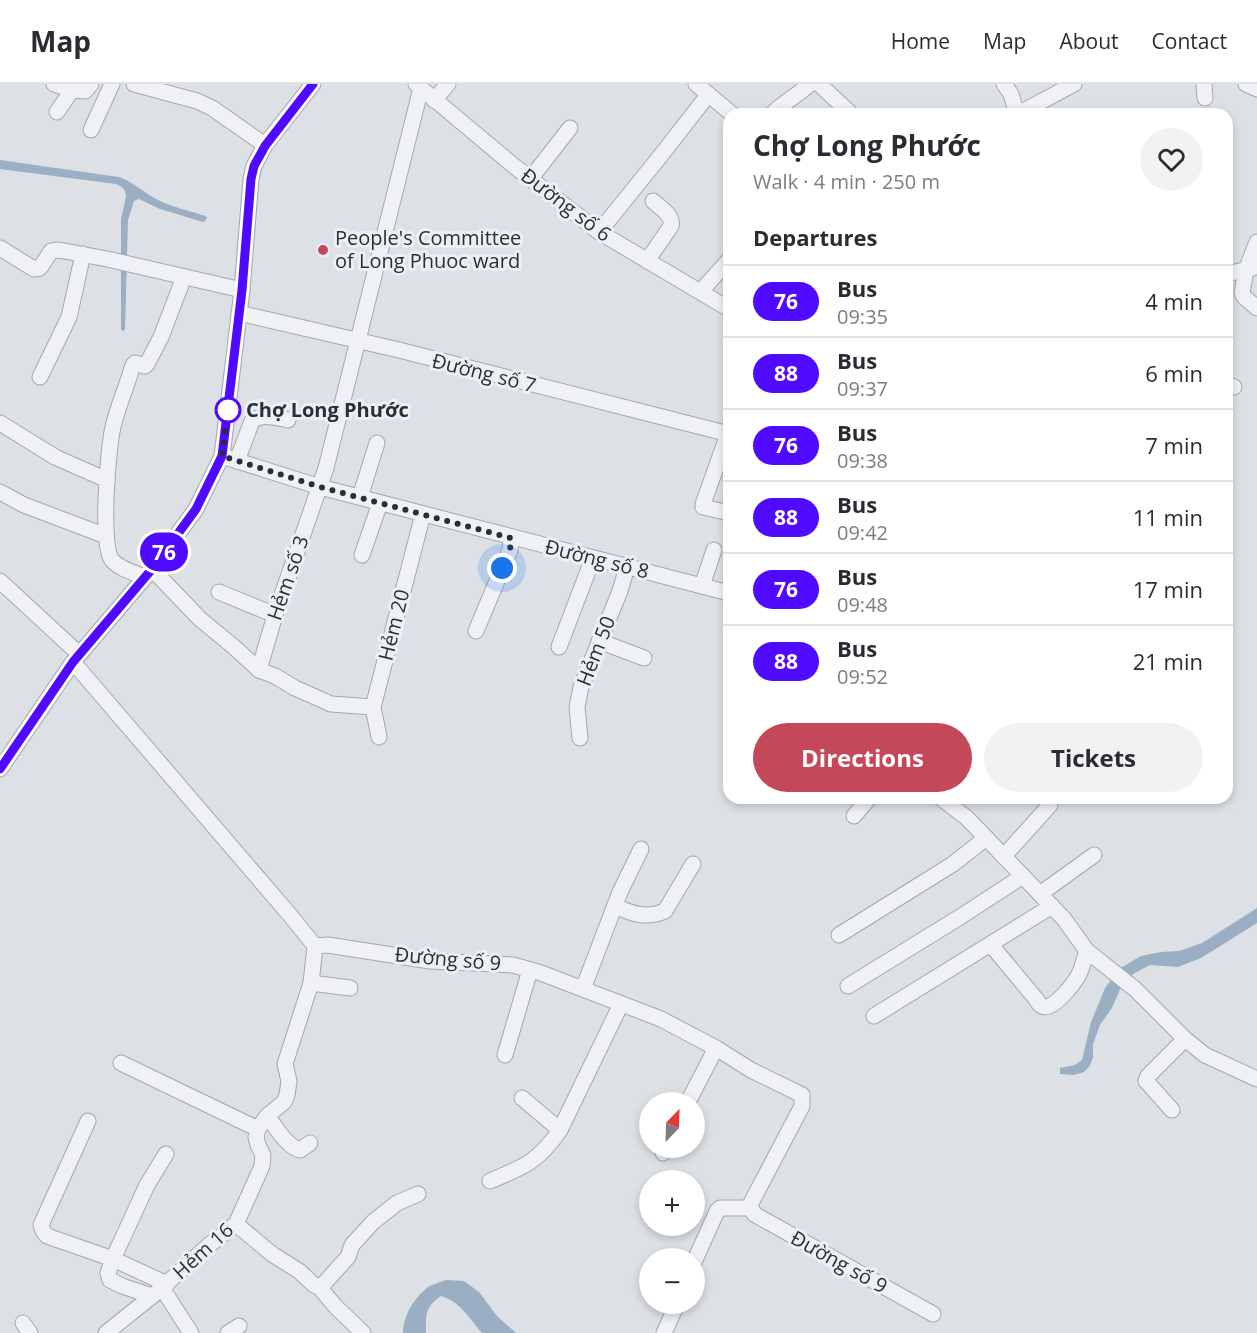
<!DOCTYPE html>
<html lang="en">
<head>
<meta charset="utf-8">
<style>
  body { margin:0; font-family:"Open Sans",sans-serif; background:#f2f2f3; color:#2b2b33; height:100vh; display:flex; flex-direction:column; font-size:22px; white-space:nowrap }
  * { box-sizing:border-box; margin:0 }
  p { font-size:20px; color:#7c7c81 }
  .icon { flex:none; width:33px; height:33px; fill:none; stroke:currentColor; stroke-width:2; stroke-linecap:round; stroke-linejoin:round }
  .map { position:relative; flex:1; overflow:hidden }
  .details { position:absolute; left:723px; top:24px; width:510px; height:696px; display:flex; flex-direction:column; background:#fff; border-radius:18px; box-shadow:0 3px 9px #0003 }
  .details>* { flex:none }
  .badge { padding:0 12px; border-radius:20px; font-size:21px; line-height:39px }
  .needle { width:39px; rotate:23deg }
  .tools { position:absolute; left:639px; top:1008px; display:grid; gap:12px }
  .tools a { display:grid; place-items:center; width:66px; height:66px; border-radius:50%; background:#fff; box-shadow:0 3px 9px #0003; font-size:30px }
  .you { position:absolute; width:30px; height:30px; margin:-15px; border:4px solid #fff; border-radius:50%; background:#1a73e8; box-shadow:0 0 0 9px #1a73e833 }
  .map>.badge { position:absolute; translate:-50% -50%; box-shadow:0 0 0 3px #fff }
  h2 { padding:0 30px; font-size:22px; line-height:54px }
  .round { display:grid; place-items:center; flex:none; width:63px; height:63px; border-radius:32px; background:#f2f2f3 }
  .overview { display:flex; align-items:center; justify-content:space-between; height:102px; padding:0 30px }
  h1 { font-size:28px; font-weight:700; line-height:45px }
  .primary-button { display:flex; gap:12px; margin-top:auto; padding:12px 30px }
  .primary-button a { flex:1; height:69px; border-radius:36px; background:#c5485a; color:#fff; font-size:24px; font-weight:700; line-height:69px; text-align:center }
  .primary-button a+a { background:#f2f2f3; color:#2b2b33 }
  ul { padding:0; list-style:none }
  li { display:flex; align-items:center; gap:18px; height:72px; padding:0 30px; border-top:2px solid #e1e1e2 }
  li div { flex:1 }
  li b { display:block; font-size:22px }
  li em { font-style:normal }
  li .badge { min-width:66px; font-weight:700; text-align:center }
  header { display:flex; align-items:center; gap:36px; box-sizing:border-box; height:84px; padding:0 30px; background:#fff; border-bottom:2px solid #e1e1e2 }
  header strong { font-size:28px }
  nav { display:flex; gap:33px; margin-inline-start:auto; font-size:21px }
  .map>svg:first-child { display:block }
  .water { fill:#9aaec4 }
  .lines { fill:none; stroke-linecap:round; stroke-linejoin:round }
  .minor-casing { stroke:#a3a8b0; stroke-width:17 }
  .minor { stroke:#f0f1f5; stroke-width:15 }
  .line-casing { stroke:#fff; stroke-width:14 }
  .line { stroke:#4f0aff; stroke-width:9 }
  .walk { stroke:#282f3c; stroke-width:6; stroke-dasharray:0 10.8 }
  .poi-dot { fill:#c5485a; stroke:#ecf0f4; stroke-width:2 }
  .stop-dot { fill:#fff; stroke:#4f0aff; stroke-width:3 }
  .labels { text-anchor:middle; stroke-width:6; stroke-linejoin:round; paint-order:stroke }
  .street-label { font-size:20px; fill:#282f3c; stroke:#ecf0f4 }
  .poi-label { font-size:20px; fill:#282f3c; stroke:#ecf0f4; text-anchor:start }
  .stop-label { font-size:20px; font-weight:bold; fill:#282f3c; stroke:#ecf0f4; text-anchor:start }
</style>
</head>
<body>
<header>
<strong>Map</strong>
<nav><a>Home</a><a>Map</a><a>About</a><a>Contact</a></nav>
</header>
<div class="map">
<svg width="1257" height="1249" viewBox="0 0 1257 1249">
  <rect width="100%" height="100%" fill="#dde1e6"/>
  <g class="water">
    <path d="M0 76 119 93C133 98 143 108 156 115 171 123 190 127 206 132L207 134 205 137 203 138 160 125 139 115 134 117 128 136 125 246 122 247 121 245V135L126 113 125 107 122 103 116 100 0 85Z"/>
    <path d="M1257 824V839L1201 874 1178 883 1150 881 1133 890 1120 905 1112 924 1100 941 1093 960V974L1089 983 1084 988 1074 991 1060 990V984L1075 981 1082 976 1091 938 1099 919 1105 904 1119 885 1141 872 1161 868 1179 867 1202 859Z"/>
    <path d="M446 1196 464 1197 479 1208 497 1232 516 1249H482C469 1234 461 1218 441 1212 425 1223 426 1230 426 1249H403C403 1232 414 1214 428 1203 433 1200 440 1198 446 1196Z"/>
  </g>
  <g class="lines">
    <g class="minor-casing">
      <g id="minor">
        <path d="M54 0 72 6"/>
        <path d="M134 0 197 17 212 24 265 61"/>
        <path d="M416 0 514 82 599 148 729 225"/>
        <path d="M696 0 732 30"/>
        <path d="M819 0 850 29"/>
        <path d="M1004 0 1011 10 1017 30"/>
        <path d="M1204 0 1205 14"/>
        <path d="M1246 0 1257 5"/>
        <path d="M434 16 448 0"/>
        <path d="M57 28 72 6 85 7 91 0"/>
        <path d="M772 30C784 18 798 11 810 0"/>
        <path d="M1018 30 1074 0"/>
        <path d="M91 46 112 0"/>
        <path d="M531 94 570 44"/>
        <path d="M599 148 662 70 708 11"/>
        <path d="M1257 158 1246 186 1242 209 1244 213 1257 224"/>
        <path d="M0 164 34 185 40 184 51 167 59 166 107 175 242 206"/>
        <path d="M647 177 671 142C674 131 660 124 653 117"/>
        <path d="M1227 190 1253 184"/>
        <path d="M701 207 729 176"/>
        <path d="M239 229 399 266 729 350"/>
        <path d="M40 293 69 233 83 170"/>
        <path d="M1227 300 1234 303"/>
        <path d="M0 339 55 373 107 396"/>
        <path d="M728 350 703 420V423L729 429"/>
        <path d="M222 372 320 403 729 509"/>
        <path d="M237 377 252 337C262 329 276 334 288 336"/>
        <path d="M0 408 24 421 106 452"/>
        <path d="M360 413 377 359"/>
        <path d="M362 471 380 419"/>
        <path d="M152 485 200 535 234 563 259 586 275 592 295 604 331 620 373 623"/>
        <path d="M145 493C135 489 119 485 112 476 100 462 108 363 113 343 118 321 127 302 133 281L135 279 145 282 147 280 161 253 184 193"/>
        <path d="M0 497 79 570"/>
        <path d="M702 502 714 466"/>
        <path d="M219 508 275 531"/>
        <path d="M476 547 510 466 511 454"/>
        <path d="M599 557 644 574"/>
        <path d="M559 563 593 474"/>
        <path d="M73 578 289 830 315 862"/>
        <path d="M259 586 275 531 326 384 421 4"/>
        <path d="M379 653 373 623 423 430"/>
        <path d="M580 654 577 623 581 603 620 507 627 483"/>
        <path d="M0 685 73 578 152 485 196 425 222 372 242 206 251 95 254 82 265 61 313 0"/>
        <path d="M941 714 967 734 1064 835 1087 867 1135 905 1185 955 1205 971 1257 995"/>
        <path d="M854 732 869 714"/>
        <path d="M1004 772 1050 721"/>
        <path d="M1040 810 1094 771"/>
        <path d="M615 822C632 830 647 835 665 827L693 780"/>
        <path d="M839 851 953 780 986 754"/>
        <path d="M991 861 1036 915C1038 918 1039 921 1042 922 1053 928 1075 898 1079 890 1083 883 1084 874 1087 867"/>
        <path d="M315 862 328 861 430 877 513 881 541 889 661 935 716 964 751 986 802 1011V1022L750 1121 747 1124H720L717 1127 694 1178"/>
        <path d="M311 899 350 904"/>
        <path d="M848 902 960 833 1023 792"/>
        <path d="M583 905 620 808 641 765"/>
        <path d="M874 932 1052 822"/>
        <path d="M505 971 530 886"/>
        <path d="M121 979 258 1045"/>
        <path d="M522 1014 560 1046"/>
        <path d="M688 1018 716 964"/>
        <path d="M1172 1026 1146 997 1148 992 1185 955"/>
        <path d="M267 1032C276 1043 286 1062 300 1066L310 1059"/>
        <path d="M88 1037 41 1141 43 1147 47 1152 113 1175 167 1200"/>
        <path d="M663 1069 666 1064"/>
        <path d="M490 1097C524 1083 539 1077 560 1046L621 920"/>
        <path d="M750 1121 754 1130 933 1230"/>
        <path d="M236 1140 272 1170 299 1187 314 1201 320 1204 348 1173 352 1161 373 1138 397 1119 418 1110"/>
        <path d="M162 1204 191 1249"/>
        <path d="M320 1204 335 1222 363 1249"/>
        <path d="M152 1212 122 1202 110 1196 108 1189 113 1175 147 1101 166 1070"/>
        <path d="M23 1239 30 1249"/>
        <path d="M106 1249 156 1209 209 1161 236 1140 262 1082 263 1071 258 1061 256 1053 258 1045 267 1032 284 1018 287 1011 289 997 285 980 311 899 315 862"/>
        <path d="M228 1249 239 1242"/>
        <path d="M664 1249 677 1220"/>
      </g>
    </g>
    <use href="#minor" class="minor"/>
  </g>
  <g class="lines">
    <g class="line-casing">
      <path id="line" d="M0 685 73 578 152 485 196 425 222 372 242 206 251 95 254 82 265 62 313 0"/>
    </g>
    <use href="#line" class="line"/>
    <path class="walk" d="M228 326 222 372 320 403 511 454 510 466 502 484"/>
  </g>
  <circle class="poi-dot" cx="323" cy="166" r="6"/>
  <circle class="stop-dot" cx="228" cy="326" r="12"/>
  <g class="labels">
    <g class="street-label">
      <text transform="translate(566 121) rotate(37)" y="7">Đường số 6</text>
      <text transform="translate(484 289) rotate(14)" y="7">Đường số 7</text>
      <text transform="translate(597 475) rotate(14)" y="7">Đường số 8</text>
      <text transform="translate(288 494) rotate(-71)" y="7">Hẻm số 3</text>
      <text transform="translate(394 541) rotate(-76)" y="7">Hẻm 20</text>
      <text transform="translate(596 567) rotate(-69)" y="7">Hẻm 50</text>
      <text transform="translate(448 875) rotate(5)" y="7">Đường số 9</text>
      <text transform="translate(203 1167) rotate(-42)" y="7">Hẻm 16</text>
      <text transform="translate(839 1178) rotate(29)" y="7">Đường số 9</text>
    </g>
    <g class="poi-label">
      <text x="335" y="161">People's Committee<tspan x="335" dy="23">of Long Phuoc ward</tspan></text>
    </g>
    <g class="stop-label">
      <text x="246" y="333">Chợ Long Phước</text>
    </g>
  </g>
</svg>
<div class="tools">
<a><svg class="needle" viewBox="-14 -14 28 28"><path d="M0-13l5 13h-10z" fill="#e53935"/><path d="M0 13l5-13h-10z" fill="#7c7c81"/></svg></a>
<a>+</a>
<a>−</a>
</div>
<div class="you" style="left:502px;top:484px"></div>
<b class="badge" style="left:164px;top:468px;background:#4f0aff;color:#fff">76</b>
<section class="details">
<div class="overview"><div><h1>Chợ Long Phước</h1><p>Walk · 4 min · 250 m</p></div><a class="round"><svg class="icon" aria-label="heart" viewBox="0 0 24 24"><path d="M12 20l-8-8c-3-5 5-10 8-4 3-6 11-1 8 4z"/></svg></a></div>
<h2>Departures</h2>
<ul>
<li><span class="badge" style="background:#4f0aff;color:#fff">76</span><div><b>Bus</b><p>09:35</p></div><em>4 min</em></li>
<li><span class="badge" style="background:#4f0aff;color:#fff">88</span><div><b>Bus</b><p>09:37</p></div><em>6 min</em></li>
<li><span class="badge" style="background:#4f0aff;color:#fff">76</span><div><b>Bus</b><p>09:38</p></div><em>7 min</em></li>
<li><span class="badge" style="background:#4f0aff;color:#fff">88</span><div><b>Bus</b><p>09:42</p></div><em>11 min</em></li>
<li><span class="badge" style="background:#4f0aff;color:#fff">76</span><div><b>Bus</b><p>09:48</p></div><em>17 min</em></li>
<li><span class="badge" style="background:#4f0aff;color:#fff">88</span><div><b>Bus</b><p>09:52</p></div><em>21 min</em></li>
</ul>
<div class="primary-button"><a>Directions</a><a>Tickets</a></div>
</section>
</div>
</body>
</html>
